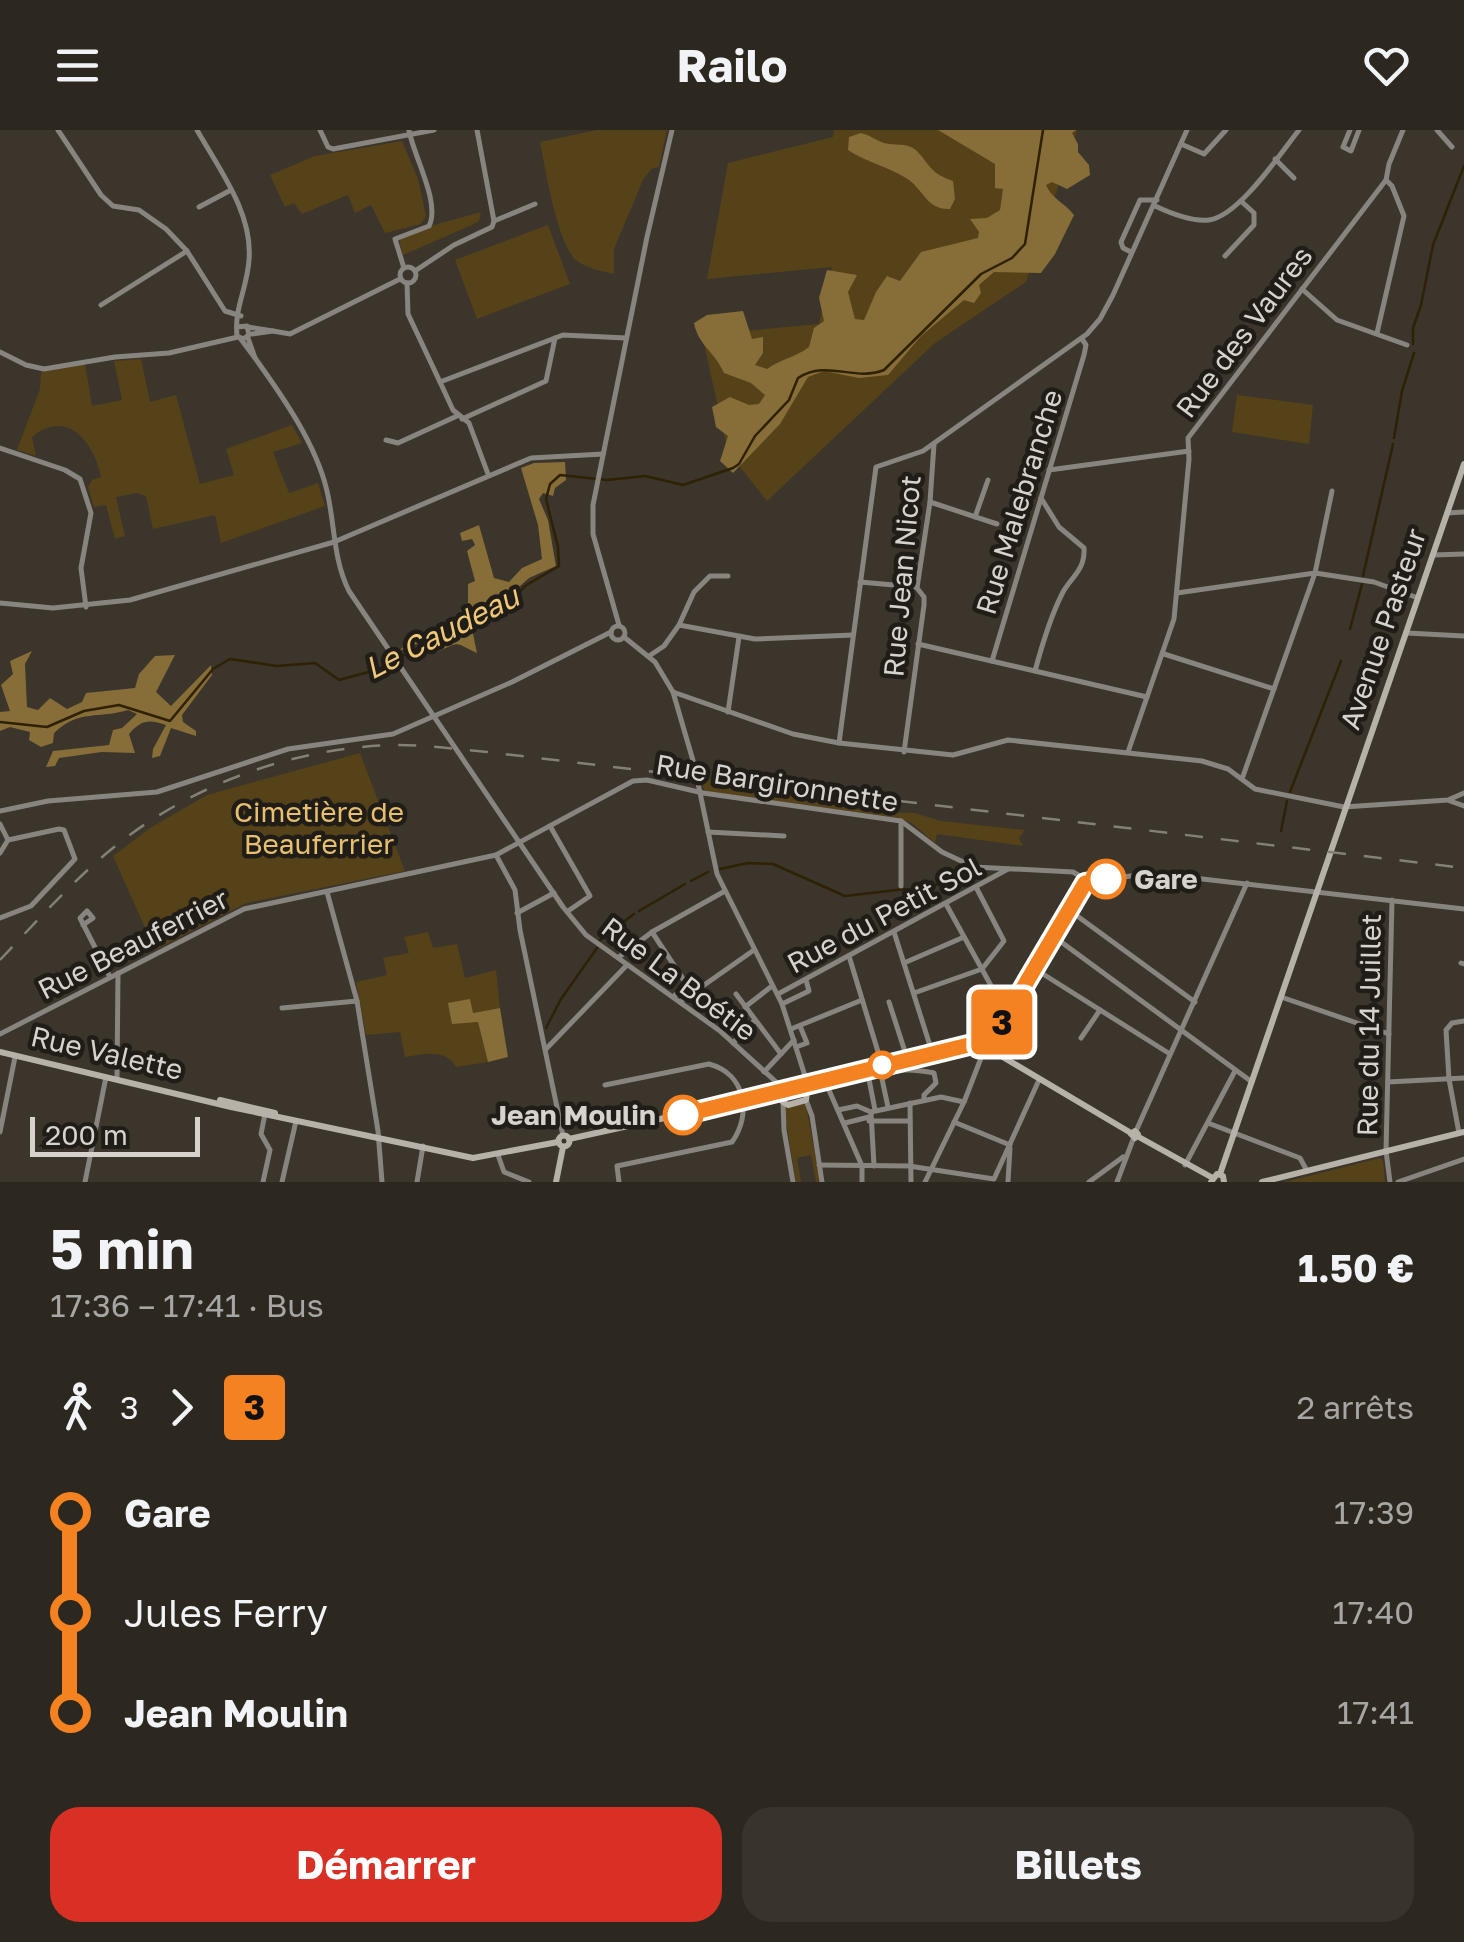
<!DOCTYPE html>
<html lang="fr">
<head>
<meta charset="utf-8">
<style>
  body { margin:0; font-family:"Golos Text",sans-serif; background:#38342d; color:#f1f3f6; height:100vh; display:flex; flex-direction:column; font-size:38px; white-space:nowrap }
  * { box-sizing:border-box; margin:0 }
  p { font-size:32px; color:#a6a6a5 }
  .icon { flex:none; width:55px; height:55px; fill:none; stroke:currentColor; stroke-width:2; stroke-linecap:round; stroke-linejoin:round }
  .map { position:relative; height:1052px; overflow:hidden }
  .drawer { display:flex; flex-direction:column; background:#2c2820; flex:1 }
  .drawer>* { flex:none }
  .badge { padding:0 20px; border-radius:8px; font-size:35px; line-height:65px }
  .scale { position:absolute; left:30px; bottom:25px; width:170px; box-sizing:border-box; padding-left:10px; border:5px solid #d7d3cc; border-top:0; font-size:28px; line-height:35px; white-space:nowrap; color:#d7d3cc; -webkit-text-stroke:8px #201d18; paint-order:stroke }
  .map>.badge { position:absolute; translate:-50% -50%; box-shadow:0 0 0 5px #fff }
  .legs { display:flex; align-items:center; gap:15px; height:110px; padding:0 50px; font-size:32px }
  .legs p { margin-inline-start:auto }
  .headline { display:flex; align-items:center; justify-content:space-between; height:170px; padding:0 50px }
  h1 { font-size:55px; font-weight:700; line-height:75px }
  .cta { display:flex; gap:20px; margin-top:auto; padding:20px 50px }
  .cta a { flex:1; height:115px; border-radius:30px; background:#d93025; color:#fff; font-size:40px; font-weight:700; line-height:115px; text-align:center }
  .cta a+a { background:#38342d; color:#f1f3f6 }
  ul { padding:0 50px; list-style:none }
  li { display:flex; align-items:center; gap:35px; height:100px; font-size:38px }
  li i { display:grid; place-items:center; width:15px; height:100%; margin:0 12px; background:currentColor }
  li i::after { content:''; width:25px; height:25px; margin:-12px; border:8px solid; border-radius:50%; background:#2c2820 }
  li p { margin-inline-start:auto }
  li:first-child i { background:linear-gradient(#0000 50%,currentColor 0) }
  li:last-child i { background:linear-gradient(currentColor 50%,#0000 0) }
  header { display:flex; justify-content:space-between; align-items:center; height:130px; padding:0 50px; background:#2c2820; font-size:45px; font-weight:700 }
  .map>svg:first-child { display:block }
  .green { fill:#564218 }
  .forest { fill:#876d38 }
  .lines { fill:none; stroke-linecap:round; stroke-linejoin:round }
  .stream { stroke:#2e2104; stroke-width:2.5 }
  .minor { stroke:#888580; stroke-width:5 }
  .secondary { stroke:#b6b2a9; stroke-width:6 }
  .rail { stroke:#847f77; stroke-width:2.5; stroke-dasharray:18 18; stroke-linecap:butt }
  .line-1-casing { stroke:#fff; stroke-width:22 }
  .line-1 { stroke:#f58220; stroke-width:15 }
  .stop-1-dot { fill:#fff; stroke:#f58220; stroke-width:5 }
  .labels { text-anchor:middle; stroke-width:9; stroke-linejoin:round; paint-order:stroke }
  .street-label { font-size:28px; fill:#d7d3cc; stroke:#201d18 }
  .park-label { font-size:28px; fill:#e7bf6f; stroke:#201d18 }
  .stop-label { font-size:28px; font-weight:bold; fill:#d7d3cc; stroke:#201d18; text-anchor:start }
  .water-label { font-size:30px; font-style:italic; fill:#f0c878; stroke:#201d18 }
</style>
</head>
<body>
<header><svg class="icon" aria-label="menu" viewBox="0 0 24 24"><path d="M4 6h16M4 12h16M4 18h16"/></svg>Railo<svg class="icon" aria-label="heart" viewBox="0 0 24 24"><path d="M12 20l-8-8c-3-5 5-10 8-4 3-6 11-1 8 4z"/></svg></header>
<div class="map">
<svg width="1464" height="1052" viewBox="0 0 1464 1052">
  <rect width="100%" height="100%" fill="#3b352b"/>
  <g class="green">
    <path d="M597 0H667L659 37 651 39 643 50 614 119V144C602 141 588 139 577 131 558 117 545 38 540 12Z"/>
    <path d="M834 0H1077L1026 152 935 213 767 371 728 322 702 205 819 194 832 137 707 149 728 33 833 7Z"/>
    <path d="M402 11 418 49 426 86 421 94 385 103 371 75 355 83 348 65 302 84 294 73 285 77 270 45 315 26Z"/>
    <path d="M481 82 479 91 472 95 403 125 399 110 434 95Z"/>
    <path d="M548 95 570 154 477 189 455 130Z"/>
    <path d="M141 229 150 272 176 265 200 354 234 345 226 319 292 295 302 313 273 322 289 363 318 353 325 376 221 413 215 385 153 399 146 366 137 363 116 367 125 406 115 409 106 375 94 377 88 357 92 350 101 347C94 312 67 278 32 307L36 326 17 320 40 259 41 242 85 234 92 276 122 270 114 231Z"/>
    <path d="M1237 265 1313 275 1309 314 1232 302Z"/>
    <path d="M360 623 405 741 246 773 155 820 113 726 150 698 207 665Z"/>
    <path d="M700 650 728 651 729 658 829 669 837 676 875 682 915 683 941 691 1025 700 1019 708 1023 716 937 704 935 713 912 693 899 688 705 661Z"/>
    <path d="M428 802 433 818 457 814 465 848 496 840 500 878 473 883 449 873 478 892 488 932 456 937C446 918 423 924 405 927L400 902 366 905 356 852 387 845 383 828 409 823 404 807Z"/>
    <path d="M804 973 806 975 820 1052H816L811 1025 797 1028 801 1052H796L784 979Z"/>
    <path d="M1380 1028 1383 1031 1385 1052H1285Z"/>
  </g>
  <g class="forest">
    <path d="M938 0H1076L1072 3 1078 14V22L1089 35 1090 45 1067 59 1052 52 1046 55C1051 68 1065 73 1074 85L1055 124 1041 143 994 142 979 155 981 163 974 173 964 170 921 206 888 245 859 248 824 241 808 247 780 294 733 343 720 331 728 306 716 297 712 277 730 267 749 275 759 274 765 265 751 253 724 243C715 222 698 215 694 193L707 185 743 181 752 209 763 207V223L755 235 767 239C781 229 796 227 809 217L814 198 824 191 819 168 827 140 857 145 848 162 855 189 864 190 876 162 887 146 900 151 921 122 978 108 979 102 970 89 987 88 1000 80 1003 59 995 58V34Z"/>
    <path d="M861 3C870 5 875 10 884 13 894 16 906 12 916 20 931 36 930 43 953 51L955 69 950 79C926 80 924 59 906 48 889 37 866 32 848 20L849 7Z"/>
    <path d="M565 332 566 350 555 358 553 366 543 363 539 369 548 390 556 436 529 448 492 481 473 486 471 494 477 523C453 512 462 511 437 522L422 520 421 512 399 521 414 506 423 504 427 510 451 501V492L460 486 461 478 468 472V454L475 451 467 421 475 415 472 409 462 411 460 403 479 395 494 448 509 452 522 438 542 429 538 395 521 338 534 333Z"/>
    <path d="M32 521 25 534 27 577 38 580 50 568 67 579 82 572 86 563 135 558 139 544 155 526 175 525 156 562 171 576 211 535 212 545 182 585 183 592 196 601V606L171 598 160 626 152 628 153 619 166 595C149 589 141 590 129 604L135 623 102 622 59 628 55 636 46 637 53 621 109 615 113 600 122 598 137 584 128 580C99 589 79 579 54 603L53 613 41 617 29 610 30 602 10 597 0 601V582L10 581 1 555 13 544 10 531Z"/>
    <path d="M470 869 473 883 500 878 508 927 488 932 478 892 452 894 448 873Z"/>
  </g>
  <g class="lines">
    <g class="stream">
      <path d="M1413 214V198L1421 175 1433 115 1464 36"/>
      <path d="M1394 308 1402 261 1414 223"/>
      <path d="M1363 446 1393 314"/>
      <path d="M1350 499 1362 454"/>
      <path d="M0 592 47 597 84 581 119 575 170 591 213 539 230 529 277 536 315 533 339 550 376 540 427 513 444 508 471 484 510 473 525 456 559 436 558 417 546 369 550 354 560 345 607 350 645 346 683 355 733 338 739 334 755 306 789 270 798 248C827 229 854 252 884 240L981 144 1012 128 1025 114 1043 0"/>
      <path d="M1290 662 1341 531"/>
      <path d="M1281 701 1287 671"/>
      <path d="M720 739 748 733 773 734 845 766 905 759"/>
      <path d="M691 751 708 742"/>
      <path d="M914 758 954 752"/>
      <path d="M639 781 685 754"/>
      <path d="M600 810 634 784"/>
      <path d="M546 898 561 869 597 818"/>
    </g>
    <g class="minor">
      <path d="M58 0 101 65 113 76 139 80 166 99 187 121 225 181 241 186"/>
      <path d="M197 0C219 39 253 83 249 130 247 159 234 178 237 206L243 209 249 205 247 196 237 197"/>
      <path d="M320 0 328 17 333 19 434 0"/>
      <path d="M1350 0 1343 17 1351 21 1359 0"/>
      <path d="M1437 0 1452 17"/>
      <path d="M1181 14 1204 24 1226 0"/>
      <path d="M1275 29 1294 48"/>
      <path d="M1155 76C1170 83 1192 92 1209 90 1239 86 1280 24 1299 0"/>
      <path d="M199 77 231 60"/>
      <path d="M494 91 535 74"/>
      <path d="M1131 122 1123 118 1121 112 1140 70H1157"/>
      <path d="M1225 126 1254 95V83L1241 71"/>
      <circle cx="408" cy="145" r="8"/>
      <path d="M404 138 395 109 429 96C441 73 413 25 409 0"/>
      <path d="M415 141 454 115 492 97 494 91 477 0"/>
      <path d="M407 153 408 184 440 252"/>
      <path d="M1302 159 1337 190 1407 215"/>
      <path d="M101 175 187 121"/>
      <path d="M248 197 273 201 252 204"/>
      <path d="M273 201 290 204 400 149"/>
      <path d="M1377 203 1404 86 1392 56 1386 50"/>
      <path d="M240 208 255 228 248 208"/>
      <path d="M0 222 26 235 44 239 115 227 169 223 238 207"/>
      <path d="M255 228C283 267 316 314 327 361 335 395 333 429 349 461L563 777 586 805 720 901 786 961"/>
      <path d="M462 289 546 251 555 208"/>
      <path d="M386 310 398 313 457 286"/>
      <path d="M0 318 65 340 80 349 91 383 81 438 86 477"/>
      <path d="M1049 340 1189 321"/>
      <path d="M488 344 469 293 453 280 440 252 563 205 626 208"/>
      <path d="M930 372 997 394"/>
      <path d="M1447 383 1464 382"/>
      <path d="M975 387 988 350"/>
      <path d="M1433 425 1464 424"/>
      <path d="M860 452 916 457"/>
      <path d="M1177 463 1315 443 1374 452 1418 468"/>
      <path d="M0 473 53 478 130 470 334 412 531 328 603 324"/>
      <path d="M619 495 593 404V375L647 107 672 0"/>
      <path d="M679 495 694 462 710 446H728"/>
      <circle cx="618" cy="503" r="7"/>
      <path d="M1407 503 1464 506"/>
      <path d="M624 507 655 532 673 562 694 634 717 744 782 874 806 949 815 954"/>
      <path d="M918 514 1147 567"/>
      <path d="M1164 524 1274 559"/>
      <path d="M649 526 664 516 679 495 755 509 853 505"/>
      <path d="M992 531 1084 225 1086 215 1082 209"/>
      <path d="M1035 541C1042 515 1051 485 1063 462 1073 445 1085 440 1084 418L1059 397 1041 368"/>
      <path d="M673 562 793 604 839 613 953 625 1008 610 1202 631 1228 639 1255 659 1344 677 1448 670 1464 663"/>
      <path d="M728 582 739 507"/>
      <path d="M839 613 876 337 923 321 1087 204 1100 189 1113 165 1187 0"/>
      <path d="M904 622 924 475V467L917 458 930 372 934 314"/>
      <path d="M1128 622 1174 489 1189 329 1188 308 1386 50 1389 34 1403 0"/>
      <path d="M1242 649 1315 443 1332 361"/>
      <path d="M1450 671 1464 676"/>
      <path d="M0 681 48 671 157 662 288 619 393 604 512 552 611 502"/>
      <path d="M901 691V756"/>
      <path d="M0 694 8 710"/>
      <path d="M550 696 590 766 568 781"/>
      <path d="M708 702 784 706"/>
      <path d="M0 723 8 710 59 699 64 700 75 729 31 776 0 788"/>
      <path d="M496 725 515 760 520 800 563 1006"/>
      <path d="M1085 753 1150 743 1464 779"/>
      <path d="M327 762 357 871 378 1001 382 1052"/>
      <path d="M946 774 994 861 1016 870"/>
      <path d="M1069 780 1195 872"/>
      <path d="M517 783 554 763"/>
      <path d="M83 795 93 788 87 781 80 788 110 847"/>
      <path d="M652 802 687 855 673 867"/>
      <path d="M894 802 932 922"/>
      <path d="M1053 806 1252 952"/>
      <path d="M849 826 882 935"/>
      <path d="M619 827 652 802 725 761"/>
      <path d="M904 833 964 807"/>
      <path d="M1461 833 1464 834"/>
      <path d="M1035 839 1170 924"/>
      <path d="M914 863 982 839 1004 811 977 759"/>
      <path d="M736 864 781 924"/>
      <path d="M778 864 1008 739"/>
      <path d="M1281 867 1389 904"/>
      <path d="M680 872 754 820"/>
      <path d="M889 872 907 928"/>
      <path d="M782 874 809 861 806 850"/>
      <path d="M745 877 772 856"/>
      <path d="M282 878 357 871"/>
      <path d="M791 899 862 870"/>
      <path d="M0 904 244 779 496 725 633 651 647 650 703 663 901 691 942 722 974 737 1073 742 1080 746 1085 753"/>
      <path d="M1081 908 1100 880"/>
      <path d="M989 910 1085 753"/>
      <path d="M733 913 754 891"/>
      <path d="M796 917 807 913 800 896"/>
      <path d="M546 919 627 835"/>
      <path d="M867 939 875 980"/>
      <path d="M764 942 794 910"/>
      <path d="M117 947 118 843"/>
      <path d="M825 951 862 1036V1052"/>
      <path d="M1388 952 1464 948"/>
      <path d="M605 955 709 934C746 944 752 984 732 1012L617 1036 619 1052"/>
      <path d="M806 970 812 986 822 1052"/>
      <path d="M783 972 784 1000 793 1052"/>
      <path d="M910 973 911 1052"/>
      <path d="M888 977 882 949C896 936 917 940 934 943L936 953 924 965V970"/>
      <path d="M838 980 857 976 871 982 941 967 964 972"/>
      <path d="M871 982 874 1036"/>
      <path d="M869 991H910"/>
      <path d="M954 992 1010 1015"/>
      <path d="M845 993 869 987"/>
      <path d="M1208 993 1300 1028 1307 1041"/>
      <path d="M1136 1001 1247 753"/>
      <path d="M0 1002 15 927"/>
      <path d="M1459 1003 1449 949 1446 900 1452 893 1464 891"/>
      <path d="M498 1025 504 1042 529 1052"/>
      <path d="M819 1035 909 1036 994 1049 1039 950"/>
      <path d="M1185 1035 1235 941"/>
      <path d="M85 1052 106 947"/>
      <path d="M263 1052 270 1020 261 1004 265 984"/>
      <path d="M282 1052 296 991"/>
      <path d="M417 1052 423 1016"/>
      <path d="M925 1052 964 972 983 923"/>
      <path d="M1008 1052 1010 1018"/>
      <path d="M1089 1052 1123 1027"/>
      <path d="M1117 1052 1134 1007"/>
      <path d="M1390 1052 1386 1021 1392 770"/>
      <path d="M1398 1052 1464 1029"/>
    </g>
    <g class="secondary">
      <circle cx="985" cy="916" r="7"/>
      <path d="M991 920 1131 1003"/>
      <path d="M0 922 231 977 473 1028 558 1012"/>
      <path d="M803 957 807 962 806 970 788 975 783 972V962Z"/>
      <path d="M804 958 936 921 978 914"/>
      <path d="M220 970 275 983"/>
      <path d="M1135 1001 1138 1004 1135 1008 1131 1004Z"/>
      <circle cx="564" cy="1011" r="5.5"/>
      <path d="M1137 1006 1211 1047"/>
      <path d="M569 1009 783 962"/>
      <path d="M1220 1044 1464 334"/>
      <path d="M556 1052 563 1017"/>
      <path d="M1211 1052 1217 1044 1223 1046 1224 1052"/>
      <path d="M1262 1052 1464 1002"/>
    </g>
    <path class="rail" d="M0 830C35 793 69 755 108 722 187 656 292 617 396 615 426 615 456 619 487 622L1464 738"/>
  </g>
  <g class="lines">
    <g class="line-1-casing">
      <path id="line-1" d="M683 985 989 910 1016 870 1085 753 1106 749"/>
    </g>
    <use href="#line-1" class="line-1"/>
  </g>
  <g class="stop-1-dot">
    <circle cx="1106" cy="749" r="18"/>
    <circle cx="882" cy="935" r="12"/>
    <circle cx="683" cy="985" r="18"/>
  </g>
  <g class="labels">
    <g class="street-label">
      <text transform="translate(1244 202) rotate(-53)" y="10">Rue des Vaures</text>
      <text transform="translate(1019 372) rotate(-73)" y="10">Rue Malebranche</text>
      <text transform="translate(902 446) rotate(-85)" y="10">Rue Jean Nicot</text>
      <text transform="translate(1383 499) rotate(-71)" y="10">Avenue Pasteur</text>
      <text transform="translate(777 653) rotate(9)" y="10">Rue Bargironnette</text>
      <text transform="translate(884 785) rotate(-28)" y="10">Rue du Petit Sol</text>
      <text transform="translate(133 814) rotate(-27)" y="10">Rue Beauferrier</text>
      <text transform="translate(679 849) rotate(37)" y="10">Rue La Boétie</text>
      <text transform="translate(1369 895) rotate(-89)" y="10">Rue du 14 Juillet</text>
      <text transform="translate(107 923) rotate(13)" y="10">Rue Valette</text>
    </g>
    <g class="park-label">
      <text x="319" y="692">Cimetière de<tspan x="319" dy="32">Beauferrier</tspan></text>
    </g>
    <g class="stop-label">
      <text x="1134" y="759">Gare</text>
      <text x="656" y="995" text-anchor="end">Jean Moulin</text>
    </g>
    <g class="water-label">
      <text transform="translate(442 503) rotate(-27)" y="10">Le Caudeau</text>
    </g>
  </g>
</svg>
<div class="scale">200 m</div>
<b class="badge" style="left:1002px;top:892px;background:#f58220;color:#111">3</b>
</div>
<section class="drawer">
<div class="headline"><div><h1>5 min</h1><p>17:36 – 17:41 · Bus</p></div><b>1.50 €</b></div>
<div class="legs"><svg class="icon" aria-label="walk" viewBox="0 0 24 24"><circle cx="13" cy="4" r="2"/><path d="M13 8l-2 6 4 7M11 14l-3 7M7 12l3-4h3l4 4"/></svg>3<svg class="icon" aria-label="forward" viewBox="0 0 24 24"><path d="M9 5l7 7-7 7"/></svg><b class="badge" style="background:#f58220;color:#111">3</b><p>2 arrêts</p></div>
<ul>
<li><i style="color:#f58220"></i><b>Gare</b><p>17:39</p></li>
<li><i style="color:#f58220"></i><span>Jules Ferry</span><p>17:40</p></li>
<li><i style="color:#f58220"></i><b>Jean Moulin</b><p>17:41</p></li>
</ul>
<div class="cta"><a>Démarrer</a><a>Billets</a></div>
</section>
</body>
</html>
